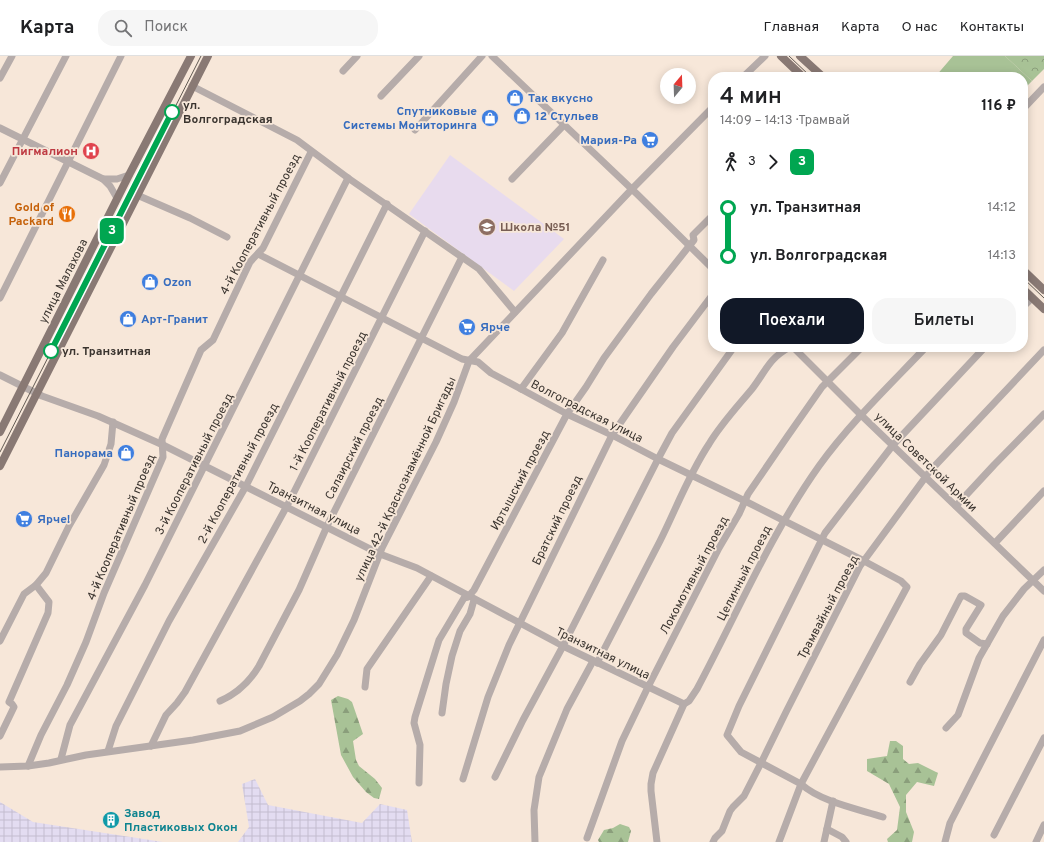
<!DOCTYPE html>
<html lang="ru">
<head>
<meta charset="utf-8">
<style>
  body { margin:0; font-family:Overpass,sans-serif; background:#f6f6f6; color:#202124; height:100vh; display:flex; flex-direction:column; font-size:15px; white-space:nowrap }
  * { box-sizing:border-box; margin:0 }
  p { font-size:13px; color:#757577 }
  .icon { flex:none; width:22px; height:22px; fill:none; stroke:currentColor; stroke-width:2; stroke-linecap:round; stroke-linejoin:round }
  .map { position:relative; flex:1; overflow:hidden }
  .sheet { position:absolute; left:708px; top:16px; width:320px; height:280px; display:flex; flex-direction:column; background:#fff; border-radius:16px; box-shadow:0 2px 10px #0003 }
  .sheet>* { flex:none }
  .badge { padding:0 8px; border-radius:6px; font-size:14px; line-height:26px }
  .needle { width:26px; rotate:19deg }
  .buttons { position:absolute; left:660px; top:12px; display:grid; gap:8px }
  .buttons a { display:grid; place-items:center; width:36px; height:36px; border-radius:50%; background:#fff; box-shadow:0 2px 10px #0003; font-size:20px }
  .map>.badge { position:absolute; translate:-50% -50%; box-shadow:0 0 0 2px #fff }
  .legs { display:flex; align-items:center; gap:6px; height:44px; padding:0 12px; font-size:13px }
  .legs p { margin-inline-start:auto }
  .head { display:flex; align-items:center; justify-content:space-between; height:68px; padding:0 12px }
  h1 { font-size:22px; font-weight:600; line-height:30px }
  .action { display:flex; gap:8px; margin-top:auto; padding:8px 12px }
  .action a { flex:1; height:46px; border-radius:16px; background:#111827; color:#fff; font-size:16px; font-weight:600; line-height:46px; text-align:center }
  .action a+a { background:#f6f6f6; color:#202124 }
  ul { padding:0 12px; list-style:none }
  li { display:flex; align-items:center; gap:14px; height:48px; font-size:15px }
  li i { display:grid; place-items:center; width:6px; height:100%; margin:0 5px; background:currentColor }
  li i::after { content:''; width:10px; height:10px; margin:-5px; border:3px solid; border-radius:50%; background:#fff }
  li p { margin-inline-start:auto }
  li:first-child i { background:linear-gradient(#0000 50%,currentColor 0) }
  li:last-child i { background:linear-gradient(currentColor 50%,#0000 0) }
  header { display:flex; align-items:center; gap:24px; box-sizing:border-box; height:56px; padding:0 20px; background:#fff; border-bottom:1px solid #e0e0e0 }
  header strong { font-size:19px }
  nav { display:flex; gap:22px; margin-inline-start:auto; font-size:14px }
  .search { width:280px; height:36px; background:#f6f6f6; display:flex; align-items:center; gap:10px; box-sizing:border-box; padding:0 14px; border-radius:16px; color:#757577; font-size:15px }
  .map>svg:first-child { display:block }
  .industrial { fill:url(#industrial-grid) }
  .education { fill:#e8dbee }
  .forest { fill:url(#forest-firs) }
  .park { fill:url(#park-crowns) }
  .pitch { fill:#a8c296 }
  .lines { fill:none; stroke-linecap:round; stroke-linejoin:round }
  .minor { stroke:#b6acaa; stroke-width:7 }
  .major { stroke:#897974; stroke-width:8 }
  .tram { stroke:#625a53; stroke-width:1 }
  .line-1-casing { stroke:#fff; stroke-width:9 }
  .line-1 { stroke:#00a651; stroke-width:6 }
  .stop-1-dot { fill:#fff; stroke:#00a651; stroke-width:2 }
  .labels { text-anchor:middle; stroke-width:3.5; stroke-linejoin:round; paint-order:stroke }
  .shop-label { font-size:12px; font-weight:bold; fill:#366cbe; stroke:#f7e7d9; text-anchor:start }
  .stop-label { font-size:12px; font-weight:bold; fill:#3a342f; stroke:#f7e7d9; text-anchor:start }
  .health-label { font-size:12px; font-weight:bold; fill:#be3a42; stroke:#f7e7d9; text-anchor:end }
  .food-label { font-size:12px; font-weight:bold; fill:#c56008; stroke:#f7e7d9; text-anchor:end }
  .street-label { font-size:12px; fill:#3a342f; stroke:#f7e7d9 }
  .education-label { font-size:12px; font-weight:bold; fill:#785e54; stroke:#f7e7d9; text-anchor:start }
  .culture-label { font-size:12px; font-weight:bold; fill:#0d838f; stroke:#f7e7d9; text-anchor:start }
</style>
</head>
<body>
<header>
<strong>Карта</strong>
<div class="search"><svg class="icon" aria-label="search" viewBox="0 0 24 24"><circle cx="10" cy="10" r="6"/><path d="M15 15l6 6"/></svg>Поиск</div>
<nav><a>Главная</a><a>Карта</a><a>О нас</a><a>Контакты</a></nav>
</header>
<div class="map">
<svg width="1044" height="786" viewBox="0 0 1044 786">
  <defs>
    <pattern id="industrial-grid" width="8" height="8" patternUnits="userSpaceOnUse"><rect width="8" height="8" fill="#e3dcf1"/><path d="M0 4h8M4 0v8" fill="none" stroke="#c4bdcf"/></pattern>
    <pattern id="forest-firs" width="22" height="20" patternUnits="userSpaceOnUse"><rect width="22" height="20" fill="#a8c296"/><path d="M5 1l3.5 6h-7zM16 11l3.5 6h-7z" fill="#8a9e7b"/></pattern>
    <pattern id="park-crowns" width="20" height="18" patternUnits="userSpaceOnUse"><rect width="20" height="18" fill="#a8c296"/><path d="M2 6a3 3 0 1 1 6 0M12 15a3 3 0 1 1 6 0" fill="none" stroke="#8a9e7b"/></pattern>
  </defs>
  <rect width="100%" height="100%" fill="#f7e7d9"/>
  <g class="industrial">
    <path d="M255 723 268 749 362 767 380 748 407 754 412 786H238L249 771 242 728Z"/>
    <path d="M0 746 33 766 163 786H0Z"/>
  </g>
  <path class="education" d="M450 99 564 183 514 235 409 158Z"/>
  <g class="forest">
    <path d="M338 640 348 643 352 646 363 678 353 685 356 704 359 710 375 723 382 732 379 743 374 742 366 736 353 721 341 699 331 644Z"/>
    <path d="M890 685H896L903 690V703L909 708 918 707 938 717 934 730 917 726 906 739V756L914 776 912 786H888L887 783 897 774 900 751 889 728 867 715V703L887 700Z"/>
    <path d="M620 768 629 771 631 775 628 786H599L598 784 604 774 613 772Z"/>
  </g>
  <path class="park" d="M1005 0H1044V13L1032 25Z"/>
  <path class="pitch" d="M953 0H1005L1032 25 1023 34V21H935Z"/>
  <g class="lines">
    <g class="minor">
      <path d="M492 0 638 139 713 213"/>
      <path d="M343 15 357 0"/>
      <path d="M743 21 765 0"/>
      <path d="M0 22 12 0"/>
      <path d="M192 30 297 84 348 122 479 213 515 256"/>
      <path d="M381 40 419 0"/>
      <path d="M1023 53 1044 31"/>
      <path d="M0 72 103 123 110 130 117 142"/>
      <path d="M415 74 482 0"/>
      <path d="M103 123H117L129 119"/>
      <path d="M512 123 564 69"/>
      <path d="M0 127 66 0"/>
      <path d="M137 139 190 162 227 181"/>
      <path d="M258 198 462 303 478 306 491 317 521 333 567 358 612 379 658 403 745 445 864 505 901 525 907 531 801 728 779 786"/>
      <path d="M0 242 121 0"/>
      <path d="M1023 251 1032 242"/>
      <path d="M793 291 861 359 1044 535"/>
      <path d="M0 319 42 340 98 360 163 389 380 498 417 512 563 590 684 648"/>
      <path d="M521 333 562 277 603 204"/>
      <path d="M956 450 994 409 1044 358"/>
      <path d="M995 487 1044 435"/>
      <path d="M0 585 24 538 36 529"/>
      <path d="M597 607C618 566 639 526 660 485 676 453 689 418 709 388 721 368 737 351 752 333 766 315 768 303 790 291"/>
      <path d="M910 626 920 608 941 579 961 540H965L981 549 966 573V577L980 587 987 588"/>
      <path d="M365 631 367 613 431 520"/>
      <path d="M220 645C236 638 250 625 259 610L299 534 328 468 462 201"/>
      <path d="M442 657 446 628 452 600 460 575 470 558 474 544"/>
      <path d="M946 672 958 659 979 602 1003 560 1024 533 1044 514"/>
      <path d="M0 680 14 651 12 648 9 646 48 557 49 546 36 529 46 517 69 470 104 409 111 388 113 366"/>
      <path d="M151 690 166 659 177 647 185 636 288 448 425 175"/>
      <path d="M108 695 116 670 169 565 246 430 387 148"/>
      <path d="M61 703 70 669 145 529 348 122"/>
      <path d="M28 710 41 679 67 629 86 586 104 537 163 401 162 383 201 294 213 284 250 206 263 192 311 96"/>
      <path d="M0 711 28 710 49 707 86 699 193 684 240 675 273 661 300 645 309 638 319 628 337 599 354 564 382 492 436 386 454 346 469 305 632 133 713 51"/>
      <path d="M495 721 523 664 563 590 658 403 672 377 734 291"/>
      <path d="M463 723 488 641 509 589 612 379 673 291 713 238"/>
      <path d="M419 727 420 689 414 667 415 661 439 584 464 542 468 541 474 534 567 358 586 331 604 302 651 238 694 184 693 179 713 159"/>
      <path d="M883 761C858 753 821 746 801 728L741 696 727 679 739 650 825 477 893 389 985 291"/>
      <path d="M827 773 842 781 846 786"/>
      <path d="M994 779 1044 682"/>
      <path d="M587 782 622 685 648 631 719 492 739 458 748 438 787 381 822 331 862 291"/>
      <path d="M535 786 534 754 539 721 567 653 593 605"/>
      <path d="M657 786 651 735V728L653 717 684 648 689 645 697 633C737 558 770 479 819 410 850 367 890 329 926 291"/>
      <path d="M713 786 715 782 722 775 730 755 733 751 744 740 761 707 786 656 860 510 930 415 1044 294"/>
      <path d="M824 786 833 745"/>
      <path d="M945 786 950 767 1044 584"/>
      <path d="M1036 786 1044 769"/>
    </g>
    <g class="major">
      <path d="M781 0 803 21"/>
      <path d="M800 0 823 21"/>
      <path d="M1023 214 1044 234"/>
      <path d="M1023 233 1044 253"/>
      <path d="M0 376 129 119 191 0"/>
      <path d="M0 410 208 0"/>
    </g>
    <g class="tram">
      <path d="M789 0 811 21"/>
      <path d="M1023 222 1044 242"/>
      <path d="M0 396 201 0"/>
    </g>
  </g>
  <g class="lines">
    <g class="line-1-casing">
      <path id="line-1" d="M51 295 172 56"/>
    </g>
    <use href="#line-1" class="line-1"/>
  </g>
  <defs>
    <g id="shop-disc" transform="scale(0.9)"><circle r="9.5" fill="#3f7fe0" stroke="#f7e7d9"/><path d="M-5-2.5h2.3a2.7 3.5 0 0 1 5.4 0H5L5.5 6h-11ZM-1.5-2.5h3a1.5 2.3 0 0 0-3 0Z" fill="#fff"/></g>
    <g id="supermarket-disc" transform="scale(0.9)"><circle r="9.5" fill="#3f7fe0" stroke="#f7e7d9"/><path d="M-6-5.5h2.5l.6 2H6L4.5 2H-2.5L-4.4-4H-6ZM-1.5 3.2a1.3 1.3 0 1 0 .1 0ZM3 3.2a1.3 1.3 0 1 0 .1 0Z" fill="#fff"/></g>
    <g id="hospital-disc" transform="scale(0.9)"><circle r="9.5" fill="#e0444e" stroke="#f7e7d9"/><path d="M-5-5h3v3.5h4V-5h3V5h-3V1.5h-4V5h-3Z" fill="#fff"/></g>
    <g id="restaurant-disc" transform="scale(0.9)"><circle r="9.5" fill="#e8710a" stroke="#f7e7d9"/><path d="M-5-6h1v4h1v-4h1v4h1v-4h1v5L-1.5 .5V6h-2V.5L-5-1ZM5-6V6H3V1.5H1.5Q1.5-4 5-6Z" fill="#fff"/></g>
    <g id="school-disc" transform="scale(0.9)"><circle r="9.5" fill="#8d6e63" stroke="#f7e7d9"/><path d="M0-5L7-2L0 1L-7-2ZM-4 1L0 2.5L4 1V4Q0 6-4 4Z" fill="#fff"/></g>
    <g id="building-disc" transform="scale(0.9)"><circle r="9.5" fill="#0f9aa8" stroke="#f7e7d9"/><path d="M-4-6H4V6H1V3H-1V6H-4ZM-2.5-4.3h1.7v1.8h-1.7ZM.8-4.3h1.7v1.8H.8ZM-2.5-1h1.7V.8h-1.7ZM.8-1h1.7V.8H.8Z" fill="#fff"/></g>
  </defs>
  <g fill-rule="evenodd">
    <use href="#shop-disc" x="515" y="42"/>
    <use href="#shop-disc" x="522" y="60"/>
    <use href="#shop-disc" x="490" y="62"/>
    <use href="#supermarket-disc" x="650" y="84"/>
    <use href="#hospital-disc" x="91" y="95"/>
    <use href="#restaurant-disc" x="67" y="158"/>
    <use href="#school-disc" x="487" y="171"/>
    <use href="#shop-disc" x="150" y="226"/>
    <use href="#shop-disc" x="128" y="263"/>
    <use href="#supermarket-disc" x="467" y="271"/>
    <use href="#shop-disc" x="126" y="397"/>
    <use href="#supermarket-disc" x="24" y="463"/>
    <use href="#building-disc" x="111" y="764"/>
  </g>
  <g class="stop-1-dot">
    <circle cx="172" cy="56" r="7"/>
    <circle cx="51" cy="295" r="7"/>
  </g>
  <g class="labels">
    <g class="shop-label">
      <text x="528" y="46">Так вкусно</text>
      <text x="477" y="59" text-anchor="end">Спутниковые<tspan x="477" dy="14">Системы Мониторинга</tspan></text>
      <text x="535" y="64">12 Стульев</text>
      <text x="637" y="88" text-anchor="end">Мария-Ра</text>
      <text x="163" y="230">Ozon</text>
      <text x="141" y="267">Арт-Гранит</text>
      <text x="480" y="275">Ярче</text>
      <text x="113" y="401" text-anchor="end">Панорама</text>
      <text x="37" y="467">Ярче!</text>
    </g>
    <g class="stop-label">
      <text x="183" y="53">ул.<tspan x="183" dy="14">Волгоградская</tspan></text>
      <text x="62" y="299">ул. Транзитная</text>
    </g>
    <g class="health-label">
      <text x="78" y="99">Пигмалион</text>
    </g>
    <g class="food-label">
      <text x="54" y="155">Gold of<tspan x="54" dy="14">Packard</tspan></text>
    </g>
    <g class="street-label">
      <text transform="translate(260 168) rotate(-62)" y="4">4-й Кооперативный проезд</text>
      <text transform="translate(63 225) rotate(-63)" y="4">улица Малахова</text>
      <text transform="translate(328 345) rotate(-63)" y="4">1-й Кооперативный проезд</text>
      <text transform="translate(587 355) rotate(27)" y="4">Волгоградская улица</text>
      <text transform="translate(354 392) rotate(-63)" y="4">Салаирский проезд</text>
      <text transform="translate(926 406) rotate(44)" y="4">улица Советской Армии</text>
      <text transform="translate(194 408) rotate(-63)" y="4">3-й Кооперативный проезд</text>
      <text transform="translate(238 417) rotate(-62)" y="4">2-й Кооперативный проезд</text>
      <text transform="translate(405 423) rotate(-65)" y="4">улица 42-й Краснознамённой Бригады</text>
      <text transform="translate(520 424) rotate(-62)" y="4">Иртышский проезд</text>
      <text transform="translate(314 452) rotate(27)" y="4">Транзитная улица</text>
      <text transform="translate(557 464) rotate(-64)" y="4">Братский проезд</text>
      <text transform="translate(121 471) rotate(-67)" y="4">4-й Кооперативный проезд</text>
      <text transform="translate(744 517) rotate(-63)" y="4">Целинный проезд</text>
      <text transform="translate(694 519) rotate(-62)" y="4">Локомотивный проезд</text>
      <text transform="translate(828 551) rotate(-62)" y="4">Трамвайный проезд</text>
      <text transform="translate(603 597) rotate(26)" y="4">Транзитная улица</text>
    </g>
    <g class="education-label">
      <text x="500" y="175">Школа №51</text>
    </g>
    <g class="culture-label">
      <text x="124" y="761">Завод<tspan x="124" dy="14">Пластиковых Окон</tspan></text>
    </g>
  </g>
</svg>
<div class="buttons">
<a><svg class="needle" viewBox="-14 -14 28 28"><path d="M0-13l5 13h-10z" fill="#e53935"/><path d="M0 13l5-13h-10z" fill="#757577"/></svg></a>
</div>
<b class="badge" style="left:112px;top:175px;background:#00a651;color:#fff">3</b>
<section class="sheet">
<div class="head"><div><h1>4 мин</h1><p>14:09 – 14:13 · Трамвай</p></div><b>116 ₽</b></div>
<div class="legs"><svg class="icon" aria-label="walk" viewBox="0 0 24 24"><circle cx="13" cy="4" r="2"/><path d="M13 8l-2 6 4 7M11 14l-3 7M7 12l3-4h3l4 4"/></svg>3<svg class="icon" aria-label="forward" viewBox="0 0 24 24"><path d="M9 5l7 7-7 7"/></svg><b class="badge" style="background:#00a651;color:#fff">3</b></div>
<ul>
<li><i style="color:#00a651"></i><b>ул. Транзитная</b><p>14:12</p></li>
<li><i style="color:#00a651"></i><b>ул. Волгоградская</b><p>14:13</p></li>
</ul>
<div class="action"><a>Поехали</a><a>Билеты</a></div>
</section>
</div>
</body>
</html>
